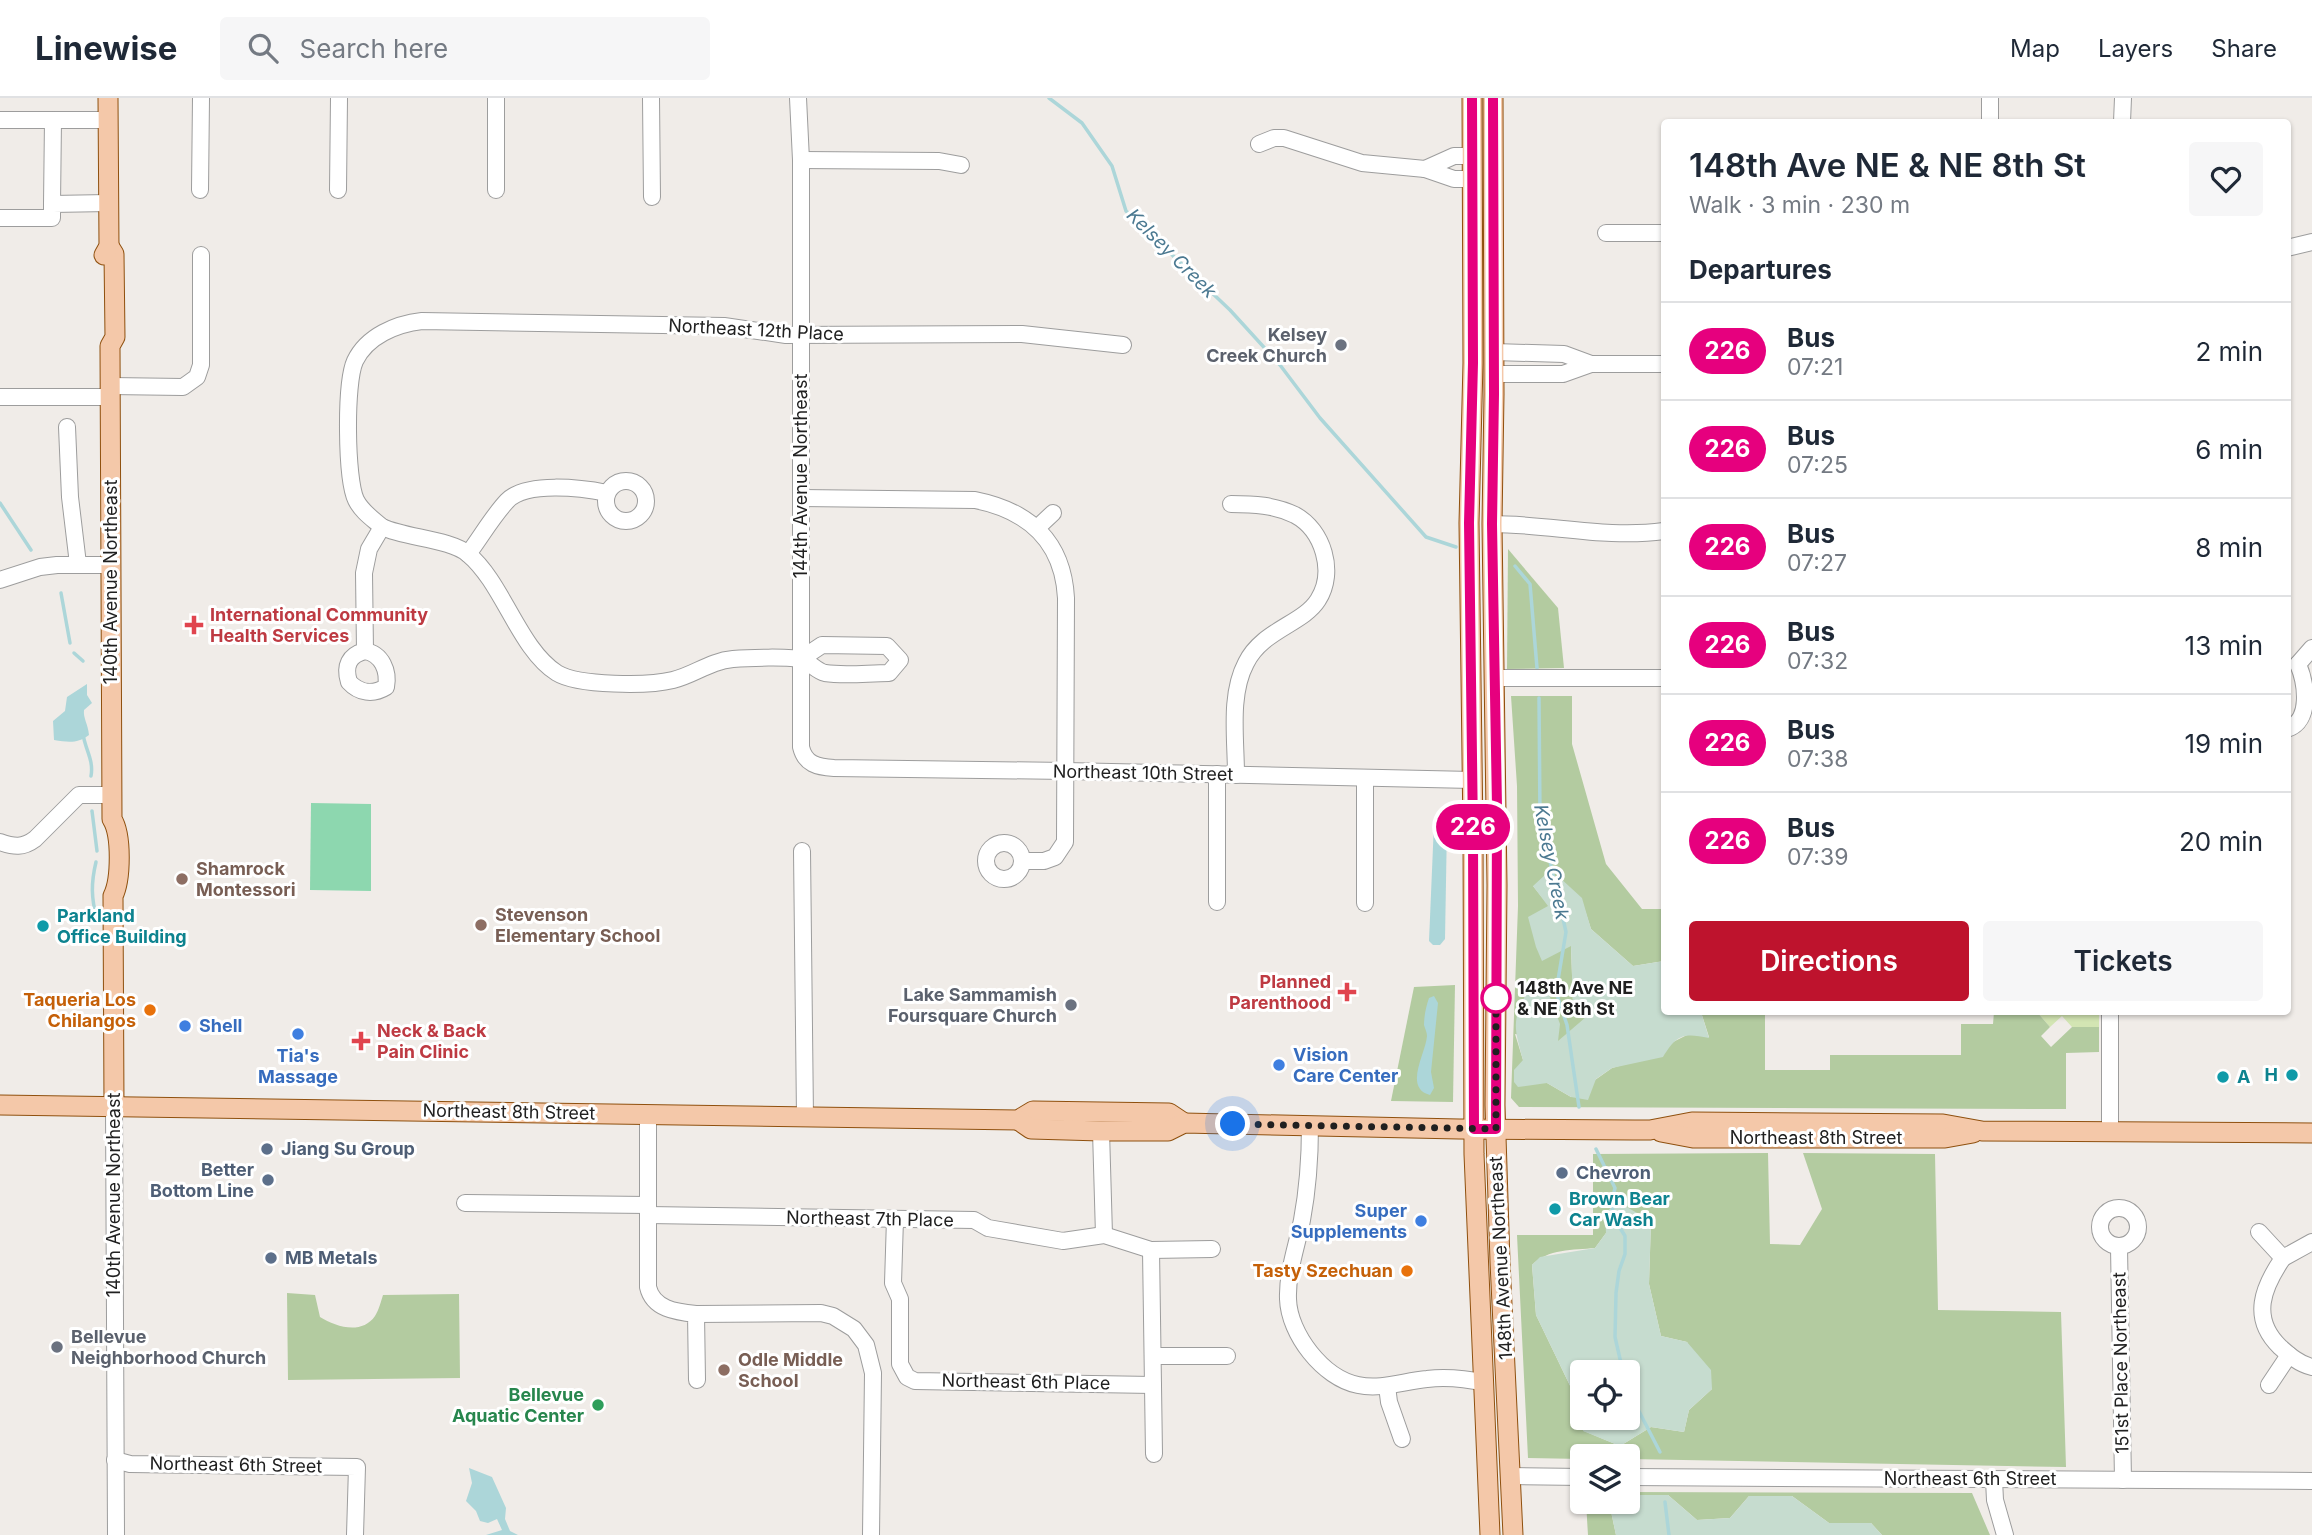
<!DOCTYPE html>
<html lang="en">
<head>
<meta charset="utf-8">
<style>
  body { margin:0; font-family:Inter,sans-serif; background:#f6f6f7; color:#1f2937; height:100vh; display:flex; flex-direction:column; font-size:26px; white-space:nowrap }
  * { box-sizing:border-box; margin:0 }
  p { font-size:23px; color:#747a83 }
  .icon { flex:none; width:38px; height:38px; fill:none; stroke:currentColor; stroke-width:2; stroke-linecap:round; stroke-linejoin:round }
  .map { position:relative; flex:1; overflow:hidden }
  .sheet { position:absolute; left:1661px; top:21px; width:630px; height:896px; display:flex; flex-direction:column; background:#fff; border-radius:7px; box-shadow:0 2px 5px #0004 }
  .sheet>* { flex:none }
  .badge { padding:0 14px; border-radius:23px; font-size:24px; line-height:46px }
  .buttons { position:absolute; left:1570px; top:1262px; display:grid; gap:14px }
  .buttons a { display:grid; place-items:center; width:70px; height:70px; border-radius:7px; background:#fff; box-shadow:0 2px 5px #0004; font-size:35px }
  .you { position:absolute; width:35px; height:35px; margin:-18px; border:5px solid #fff; border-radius:50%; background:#1a73e8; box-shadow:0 0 0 10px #1a73e833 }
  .map>.badge { position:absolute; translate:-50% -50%; box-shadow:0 0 0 4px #fff }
  h2 { padding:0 28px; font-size:26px; line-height:63px }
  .round { display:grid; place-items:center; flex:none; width:74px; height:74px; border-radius:7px; background:#f6f6f7 }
  .head { display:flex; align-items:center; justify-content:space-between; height:119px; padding:0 28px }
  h1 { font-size:33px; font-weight:600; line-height:52px }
  .primary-button { display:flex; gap:14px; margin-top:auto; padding:14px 28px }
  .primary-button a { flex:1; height:80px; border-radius:7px; background:#be132d; color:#fff; font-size:28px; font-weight:600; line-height:80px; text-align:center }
  .primary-button a+a { background:#f6f6f7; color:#1f2937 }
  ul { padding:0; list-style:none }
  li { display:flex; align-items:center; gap:21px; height:98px; padding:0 28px; border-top:2px solid #e0e1e3 }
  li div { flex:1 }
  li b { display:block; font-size:26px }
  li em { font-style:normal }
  li .badge { min-width:77px; font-weight:700; text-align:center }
  header { display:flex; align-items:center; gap:42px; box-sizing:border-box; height:98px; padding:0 35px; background:#fff; border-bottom:2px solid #e0e1e3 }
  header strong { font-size:33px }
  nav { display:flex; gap:38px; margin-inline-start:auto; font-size:24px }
  .search { width:490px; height:63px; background:#f6f6f7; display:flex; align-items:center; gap:18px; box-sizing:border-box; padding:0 24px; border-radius:7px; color:#747a83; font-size:26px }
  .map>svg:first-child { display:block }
  .grass { fill:#d3e5b3 }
  .forest { fill:#b3cba0; fill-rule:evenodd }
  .wetland { fill:#c6dccf }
  .pitch { fill:#8dd7af }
  .water { fill:#acd6d9 }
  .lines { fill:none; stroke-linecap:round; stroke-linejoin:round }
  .stream { stroke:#acd6d9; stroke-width:3.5 }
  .minor-casing { stroke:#9d9d9d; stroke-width:18 }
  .major-casing { stroke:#8f500e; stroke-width:21 }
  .minor { stroke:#fff; stroke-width:16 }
  .major { stroke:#f4c8a9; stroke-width:19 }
  .line-casing { stroke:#fff; stroke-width:16 }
  .line { stroke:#e6007e; stroke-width:10 }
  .walk { stroke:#202020; stroke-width:7; stroke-dasharray:0 12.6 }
  .worship-dot { fill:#6b7280; stroke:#fff; stroke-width:2.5 }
  .health-dot { fill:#e0444e; stroke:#fff; stroke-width:2.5 }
  .education-dot { fill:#8d6e63; stroke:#fff; stroke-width:2.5 }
  .culture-dot { fill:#0f9aa8; stroke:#fff; stroke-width:2.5 }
  .stop-dot { fill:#fff; stroke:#e6007e; stroke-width:3.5 }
  .food-dot { fill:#e8710a; stroke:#fff; stroke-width:2.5 }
  .shop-dot { fill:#3f7fe0; stroke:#fff; stroke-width:2.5 }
  .service-dot { fill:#5c6f8a; stroke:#fff; stroke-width:2.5 }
  .leisure-dot { fill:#2e9e5b; stroke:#fff; stroke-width:2.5 }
  .labels { text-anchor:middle; stroke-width:6; stroke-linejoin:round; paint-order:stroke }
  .street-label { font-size:18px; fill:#202020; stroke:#fff }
  .worship-label { font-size:18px; font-weight:bold; fill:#5b616d; stroke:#fff; text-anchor:end }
  .health-label { font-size:18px; font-weight:bold; fill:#be3a42; stroke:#fff; text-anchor:start }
  .education-label { font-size:18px; font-weight:bold; fill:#785e54; stroke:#fff; text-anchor:start }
  .culture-label { font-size:18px; font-weight:bold; fill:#0d838f; stroke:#fff; text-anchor:start }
  .stop-label { font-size:18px; font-weight:bold; fill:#202020; stroke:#fff; text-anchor:start }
  .food-label { font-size:18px; font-weight:bold; fill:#c56008; stroke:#fff; text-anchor:end }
  .shop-label { font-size:18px; font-weight:bold; fill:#366cbe; stroke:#fff; text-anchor:start }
  .service-label { font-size:18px; font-weight:bold; fill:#4e5e75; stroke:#fff; text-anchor:start }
  .leisure-label { font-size:18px; font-weight:bold; fill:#27864d; stroke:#fff; text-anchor:end }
  .water-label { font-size:19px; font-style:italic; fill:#4b7991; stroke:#fff }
</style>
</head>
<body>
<header>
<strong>Linewise</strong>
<div class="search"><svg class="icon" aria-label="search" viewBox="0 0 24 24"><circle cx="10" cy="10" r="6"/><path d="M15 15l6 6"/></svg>Search here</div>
<nav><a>Map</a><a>Layers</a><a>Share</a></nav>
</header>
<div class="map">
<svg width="2312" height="1437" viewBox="0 0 2312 1437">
  <rect width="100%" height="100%" fill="#f0ece8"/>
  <path class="grass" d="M2037 914H2099V929H2072L2062 918 2050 929Z"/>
  <g class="forest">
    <path d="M1508 451 1558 510 1564 570 1507 571Z"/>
    <path d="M1511 598H1572V646L1606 766 1642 811H1664V863L1633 868 1591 831 1581 800 1533 788 1549 808 1571 848 1573 907 1587 919 1558 944 1515 936 1523 962 1547 985 1571 999 1612 970 1633 964 1689 936 1709 939 1701 914H1765V972H1830V957H1961V926H1993L1994 914H2037L2050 929 2041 938 2051 949 2072 929H2099V954L2066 955V1011L1519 1009 1511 1000 1518 808 1517 688Z"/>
    <path d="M1455 887 1453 1004 1391 1003 1414 889Z"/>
    <path d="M1768 1055 1770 1146 1800 1147 1822 1111 1803 1055 1935 1056 1938 1212 2061 1214 2066 1369 1628 1361V1358H1582V1361L1528 1360 1517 1137H1593V1056ZM1651 1123 1649 1186 1661 1238 1687 1244 1712 1291 1689 1312 1684 1334 1651 1329 1620 1348 1584 1333 1582 1307 1574 1296 1536 1217 1532 1167C1547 1151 1574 1152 1595 1150L1606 1135Z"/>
    <path d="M287 1195 315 1197 320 1219C336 1229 362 1237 375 1218 379 1212 381 1203 383 1197L459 1196 460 1280 288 1282Z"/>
    <path d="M1628 1394 1972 1395 1990 1437H1882L1871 1425H1829L1792 1398H1749L1730 1420 1697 1422 1668 1397H1628Z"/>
    <path d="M1586 1404H1609L1616 1437H1588Z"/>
  </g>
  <g class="wetland">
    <path d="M1545 777 1559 779 1582 800 1591 831 1633 868 1664 863V914H1701L1709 940C1684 935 1677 936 1663 959L1612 970 1596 981 1588 1002 1571 999 1547 985 1518 989 1514 984V972L1523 962C1514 929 1511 922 1529 891L1548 894 1560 926 1558 943 1586 919 1573 907 1571 848 1542 863 1536 849 1528 819 1548 808 1533 788Z"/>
    <path d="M1618 1104 1651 1123 1649 1186 1661 1238 1687 1244 1711 1272 1712 1291 1689 1312 1684 1334 1651 1329 1620 1348 1583 1333 1584 1320H1628V1274H1582V1307L1574 1296 1536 1217 1532 1167 1540 1159 1595 1150 1606 1135 1605 1115Z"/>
    <path d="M1628 1397H1668L1697 1422 1730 1420 1749 1398H1792L1829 1425H1871L1882 1437H1616L1609 1404H1628Z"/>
  </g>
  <path class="pitch" d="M311 705 371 706V793L310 792Z"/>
  <g class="water">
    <path d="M87 586V597L92 605 84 612C83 620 88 626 89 637 77 646 68 644 54 642L53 623 65 613 67 599Z"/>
    <path d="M1443 719 1447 727 1445 841 1440 847H1433L1429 843 1434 725 1436 720Z"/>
    <path d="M1434 898 1438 905 1431 974 1434 990 1430 997C1403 990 1426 955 1427 938 1427 934 1425 931 1424 927 1424 919 1426 908 1429 900Z"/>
    <path d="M469 1370 492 1379 506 1410 505 1421 510 1433 518 1437H486L502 1432 497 1421 488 1425 480 1423 476 1413 466 1403 472 1385Z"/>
  </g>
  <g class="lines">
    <g class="stream">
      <path d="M1049 0 1082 25 1112 68 1126 113 1230 212 1280 267 1320 320 1426 439 1456 449"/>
      <path d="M0 405 31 452"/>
      <path d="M1515 468 1530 486 1537 570"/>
      <path d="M61 495 70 545"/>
      <path d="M74 555 83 563"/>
      <path d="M1539 600 1540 719 1566 834 1556 894 1567 927 1579 1009"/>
      <path d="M83 636C85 651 94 662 91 678"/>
      <path d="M92 713 97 753"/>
      <path d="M96 764C91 785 91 800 97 821"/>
      <path d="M1596 1051 1615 1090 1612 1103 1613 1118 1625 1138V1156L1619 1173 1616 1195 1615 1239 1623 1274"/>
      <path d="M1628 1292 1660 1354"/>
      <path d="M1665 1404 1669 1437"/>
    </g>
    <g class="minor-casing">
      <g id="minor">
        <path d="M496 0V92"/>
        <path d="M651 0 652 99"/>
        <path d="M798 0 801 62V649C805 666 817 669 834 670L1066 673 1472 682"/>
        <path d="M0 22H108"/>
        <path d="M1990 24V0"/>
        <path d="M2122 24 2123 0"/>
        <path d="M1259 46 1274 40H1284L1362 65 1425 71 1454 81H1471"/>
        <path d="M801 62 939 63 961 67"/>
        <path d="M1425 71 1454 58H1471"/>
        <path d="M200 92 201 0"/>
        <path d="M338 92 339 0"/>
        <path d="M52 106 53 22"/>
        <path d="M0 120H52V106L108 105"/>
        <path d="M1606 135H1664"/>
        <path d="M2287 150 2312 144"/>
        <path d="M1494 254 1564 256 1591 266H1664"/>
        <path d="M1494 276H1563L1591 266"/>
        <path d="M111 288 183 289 197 279 201 267V157"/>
        <path d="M0 299H111"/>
        <path d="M67 329 70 399 78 466"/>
        <circle cx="626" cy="403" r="20"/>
        <path d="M801 400 975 402C1030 413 1063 444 1066 500L1065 744 1055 759 1044 763H1022"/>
        <path d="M1231 406C1253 406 1275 407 1295 417 1323 432 1336 474 1318 502 1303 526 1262 532 1246 565 1229 597 1236 641 1236 677"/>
        <path d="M1492 426C1550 426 1606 441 1664 433"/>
        <path d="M382 429C406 440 450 441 468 456 503 485 519 551 557 575 578 588 649 588 673 582 694 577 710 563 733 561 745 560 792 558 802 562 810 564 816 573 825 575 845 578 868 575 889 575L900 562 887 548 822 547 801 561"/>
        <path d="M1037 430 1053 415"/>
        <path d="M468 456C481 439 492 419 507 403 526 383 582 390 607 395"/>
        <path d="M0 482 40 469 57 467H111"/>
        <path d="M365 553 364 475 369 451 382 429C373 421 362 414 356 402 346 381 345 285 355 263 367 238 396 226 422 223L724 228 786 237 1022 236 1123 247"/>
        <path d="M365 553C382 556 389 573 386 589 373 597 359 595 349 584 344 568 349 557 365 553Z"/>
        <path d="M2298 566 2312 550"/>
        <path d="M1494 580H1664"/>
        <path d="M2287 631C2312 623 2306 585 2298 566"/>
        <path d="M1365 680V805"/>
        <path d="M0 744C14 749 23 750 35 741L79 697H112"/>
        <circle cx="1004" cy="763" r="18"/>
        <path d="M802 753 805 1019"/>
        <path d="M1217 804V676"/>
        <path d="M114 1008 116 1437"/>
        <path d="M648 1016V1189C653 1211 676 1214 696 1216L697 1282"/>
        <path d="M1310 1027C1310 1059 1308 1090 1302 1122 1297 1148 1287 1174 1288 1201 1289 1236 1323 1280 1358 1287 1381 1292 1404 1283 1427 1281 1445 1279 1467 1281 1485 1285"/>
        <path d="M1101 1033 1104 1137"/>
        <path d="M2110 1034V914"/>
        <path d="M465 1105 648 1107"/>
        <circle cx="2119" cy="1129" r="19"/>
        <path d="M648 1117 974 1122 988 1130 1063 1143 1104 1137 1151 1152 1212 1151"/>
        <path d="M895 1121 893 1185 900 1201V1266L907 1279 915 1283 1153 1287"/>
        <path d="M2259 1134 2283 1160 2312 1144"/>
        <path d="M2119 1149 2123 1382"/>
        <path d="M1151 1152 1154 1356"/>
        <path d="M2283 1160C2263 1189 2250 1220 2280 1249 2289 1257 2299 1266 2312 1269"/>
        <path d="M696 1216 821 1215 833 1218 854 1231 866 1247 873 1275 871 1437"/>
        <path d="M1153 1258H1227"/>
        <path d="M2269 1287 2289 1257"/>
        <path d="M1387 1288 1389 1304 1402 1341"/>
        <path d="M115 1362 130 1366 357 1369 355 1437"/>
        <path d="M1511 1378 1582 1379"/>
        <path d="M1628 1379 2312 1383"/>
        <path d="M1994 1382 1995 1402 2005 1437"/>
      </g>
    </g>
    <g class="major-casing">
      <g id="major">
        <path d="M1472 0 1473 265 1469 425 1473 736 1474 1056 1490 1437"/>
        <path d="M1493 0 1494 296 1492 426 1497 787 1495 1007 1500 1164 1513 1437"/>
        <path d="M109 148 114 156 115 239 110 248 112 721C122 737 121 782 113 798L114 1008"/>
        <path d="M104 157 109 148 108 0"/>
        <path d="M0 1007 1018 1022 1033 1013 1169 1015 1184 1025"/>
        <path d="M1018 1022 1031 1031 1101 1033H1168L1184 1025 1459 1031 1634 1032H1650L1692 1024 1943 1026 1982 1033 2312 1035"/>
        <path d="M1661 1034 1693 1040H1945L1973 1035"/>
      </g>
    </g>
    <use href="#minor" class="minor"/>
    <use href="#major" class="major"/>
  </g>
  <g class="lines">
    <g class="line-casing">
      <path id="line" d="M1472 0 1473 265 1469 425 1473 736 1474 1031H1496L1497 709 1492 426 1494 296 1493 0"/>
    </g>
    <use href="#line" class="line"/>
    <path class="walk" d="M1233 1026 1496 1031V900"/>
  </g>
  <g class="worship-dot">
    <circle cx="1341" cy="247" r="7"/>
    <circle cx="1071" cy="907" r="7"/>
    <circle cx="57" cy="1249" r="7"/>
  </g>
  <g class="health-dot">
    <path d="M190.5 516.5h7v7h7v7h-7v7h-7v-7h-7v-7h7z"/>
    <path d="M1343.5 883.5h7v7h7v7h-7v7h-7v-7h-7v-7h7z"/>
    <path d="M357.5 932.5h7v7h7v7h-7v7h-7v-7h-7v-7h7z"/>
  </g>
  <g class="education-dot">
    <circle cx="182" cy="781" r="7"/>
    <circle cx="481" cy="827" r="7"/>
    <circle cx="724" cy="1272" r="7"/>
  </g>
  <g class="culture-dot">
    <circle cx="43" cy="828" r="7"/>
    <circle cx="2292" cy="977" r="7"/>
    <circle cx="2223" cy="979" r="7"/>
    <circle cx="1555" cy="1111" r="7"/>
  </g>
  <circle class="stop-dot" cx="1496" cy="900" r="14"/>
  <g class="food-dot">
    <circle cx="150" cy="912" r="7"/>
    <circle cx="1407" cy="1173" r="7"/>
  </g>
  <g class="shop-dot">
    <circle cx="185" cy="928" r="7"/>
    <circle cx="298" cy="936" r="7"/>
    <circle cx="1279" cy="967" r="7"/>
    <circle cx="1421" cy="1123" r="7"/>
  </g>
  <g class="service-dot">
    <circle cx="267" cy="1051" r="7"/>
    <circle cx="1562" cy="1075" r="7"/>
    <circle cx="268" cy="1082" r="7"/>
    <circle cx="271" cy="1160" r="7"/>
  </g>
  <circle class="leisure-dot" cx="598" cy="1307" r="7"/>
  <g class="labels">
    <g class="street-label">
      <text transform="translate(756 232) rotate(3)" y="6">Northeast 12th Place</text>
      <text transform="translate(801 378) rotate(-90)" y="6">144th Avenue Northeast</text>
      <text transform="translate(111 484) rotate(-90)" y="6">140th Avenue Northeast</text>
      <text transform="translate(1143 675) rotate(1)" y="6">Northeast 10th Street</text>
      <text transform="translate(509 1014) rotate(1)" y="6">Northeast 8th Street</text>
      <text x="1816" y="1046">Northeast 8th Street</text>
      <text transform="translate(114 1097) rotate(-90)" y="6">140th Avenue Northeast</text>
      <text transform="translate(870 1121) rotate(1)" y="6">Northeast 7th Place</text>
      <text transform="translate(1501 1160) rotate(-93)" y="6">148th Avenue Northeast</text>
      <text transform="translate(2121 1265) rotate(-91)" y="6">151st Place Northeast</text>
      <text transform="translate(1026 1284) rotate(1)" y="6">Northeast 6th Place</text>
      <text transform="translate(236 1367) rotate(1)" y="6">Northeast 6th Street</text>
      <text x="1970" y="1387">Northeast 6th Street</text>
    </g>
    <g class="worship-label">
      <text x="1327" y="243">Kelsey<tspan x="1327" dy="21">Creek Church</tspan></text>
      <text x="1057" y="903">Lake Sammamish<tspan x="1057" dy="21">Foursquare Church</tspan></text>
      <text x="71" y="1245" text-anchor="start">Bellevue<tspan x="71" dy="21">Neighborhood Church</tspan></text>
    </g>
    <g class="health-label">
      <text x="210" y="523">International Community<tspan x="210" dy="21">Health Services</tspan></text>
      <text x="1331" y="890" text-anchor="end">Planned<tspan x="1331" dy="21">Parenthood</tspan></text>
      <text x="377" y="939">Neck &amp; Back<tspan x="377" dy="21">Pain Clinic</tspan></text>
    </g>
    <g class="education-label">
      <text x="196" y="777">Shamrock<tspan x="196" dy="21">Montessori</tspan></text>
      <text x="495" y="823">Stevenson<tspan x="495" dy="21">Elementary School</tspan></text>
      <text x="738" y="1268">Odle Middle<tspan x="738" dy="21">School</tspan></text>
    </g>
    <g class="culture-label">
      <text x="57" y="824">Parkland<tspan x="57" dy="21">Office Building</tspan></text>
      <text x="2278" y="983" text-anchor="end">H</text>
      <text x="2237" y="985">A</text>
      <text x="1569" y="1107">Brown Bear<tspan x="1569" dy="21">Car Wash</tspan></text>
    </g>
    <g class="stop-label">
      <text x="1517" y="896">148th Ave NE<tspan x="1517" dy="21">&amp; NE 8th St</tspan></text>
    </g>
    <g class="food-label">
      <text x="136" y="908">Taqueria Los<tspan x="136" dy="21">Chilangos</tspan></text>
      <text x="1393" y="1179">Tasty Szechuan</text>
    </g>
    <g class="shop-label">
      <text x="199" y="934">Shell</text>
      <text x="1293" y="963">Vision<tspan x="1293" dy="21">Care Center</tspan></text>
      <text x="298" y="964" text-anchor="middle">Tia's<tspan x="298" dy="21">Massage</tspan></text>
      <text x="1407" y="1119" text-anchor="end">Super<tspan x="1407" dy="21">Supplements</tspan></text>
    </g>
    <g class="service-label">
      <text x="281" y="1057">Jiang Su Group</text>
      <text x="254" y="1078" text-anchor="end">Better<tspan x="254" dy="21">Bottom Line</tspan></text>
      <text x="1576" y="1081">Chevron</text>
      <text x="285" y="1166">MB Metals</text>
    </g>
    <g class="leisure-label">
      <text x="584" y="1303">Bellevue<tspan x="584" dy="21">Aquatic Center</tspan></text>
    </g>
    <g class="water-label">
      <text transform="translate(1172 155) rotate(45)" y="7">Kelsey Creek</text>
      <text transform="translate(1552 764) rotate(79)" y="7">Kelsey Creek</text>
    </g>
  </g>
</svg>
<div class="buttons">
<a><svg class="icon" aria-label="locate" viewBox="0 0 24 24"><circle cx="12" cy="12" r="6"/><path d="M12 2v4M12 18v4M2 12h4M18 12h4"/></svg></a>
<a><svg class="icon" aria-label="layers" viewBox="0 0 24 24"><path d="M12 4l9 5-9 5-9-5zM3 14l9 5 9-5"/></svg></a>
</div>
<div class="you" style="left:1233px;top:1026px"></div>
<b class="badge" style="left:1473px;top:729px;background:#e6007e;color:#fff">226</b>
<section class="sheet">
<div class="head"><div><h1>148th Ave NE &amp; NE 8th St</h1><p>Walk · 3 min · 230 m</p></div><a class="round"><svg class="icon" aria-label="heart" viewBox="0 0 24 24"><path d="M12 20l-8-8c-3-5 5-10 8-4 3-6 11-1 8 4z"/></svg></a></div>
<h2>Departures</h2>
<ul>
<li><span class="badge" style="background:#e6007e;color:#fff">226</span><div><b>Bus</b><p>07:21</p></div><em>2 min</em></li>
<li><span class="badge" style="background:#e6007e;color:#fff">226</span><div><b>Bus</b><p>07:25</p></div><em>6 min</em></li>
<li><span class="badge" style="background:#e6007e;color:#fff">226</span><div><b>Bus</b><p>07:27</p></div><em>8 min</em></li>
<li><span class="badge" style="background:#e6007e;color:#fff">226</span><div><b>Bus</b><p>07:32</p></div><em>13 min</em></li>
<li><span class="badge" style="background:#e6007e;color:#fff">226</span><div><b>Bus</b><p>07:38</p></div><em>19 min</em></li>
<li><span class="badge" style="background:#e6007e;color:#fff">226</span><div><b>Bus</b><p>07:39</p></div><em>20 min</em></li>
</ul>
<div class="primary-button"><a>Directions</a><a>Tickets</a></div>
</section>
</div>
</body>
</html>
